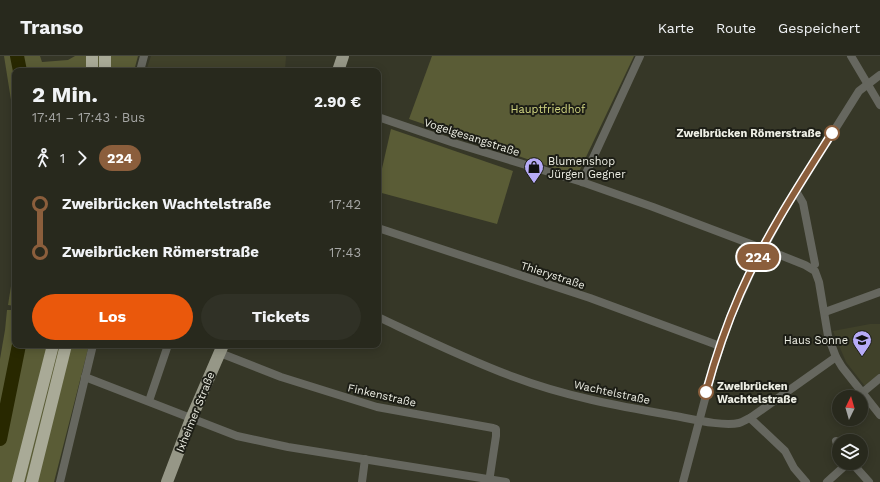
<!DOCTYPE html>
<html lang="de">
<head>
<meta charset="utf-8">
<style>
  body { margin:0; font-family:"Work Sans",sans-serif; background:#303126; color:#f1f3f6; height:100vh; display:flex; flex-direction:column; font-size:15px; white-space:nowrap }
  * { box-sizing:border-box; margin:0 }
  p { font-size:13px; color:#a5a6a4 }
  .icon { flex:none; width:22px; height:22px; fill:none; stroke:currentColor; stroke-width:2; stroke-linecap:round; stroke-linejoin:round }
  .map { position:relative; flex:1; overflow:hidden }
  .drawer { position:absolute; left:12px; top:12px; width:369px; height:280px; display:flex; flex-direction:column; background:#28291d; border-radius:8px; box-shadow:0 2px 10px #0003,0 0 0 1px #44453b }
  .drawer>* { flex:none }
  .badge { padding:0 8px; border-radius:13px; font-size:14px; line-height:26px }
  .needle { width:26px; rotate:5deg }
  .tools { position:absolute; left:832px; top:334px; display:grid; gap:8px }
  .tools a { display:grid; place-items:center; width:36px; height:36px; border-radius:50%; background:#28291d; box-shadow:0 2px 10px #0003,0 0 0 1px #44453b; font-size:20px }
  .map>.badge { position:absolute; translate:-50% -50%; box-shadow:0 0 0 2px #fff }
  .legs { display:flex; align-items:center; gap:6px; height:44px; padding:0 20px; font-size:13px }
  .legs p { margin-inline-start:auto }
  .headline { display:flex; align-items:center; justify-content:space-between; height:68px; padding:0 20px }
  h1 { font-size:22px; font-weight:700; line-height:30px }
  .cta { display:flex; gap:8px; margin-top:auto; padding:8px 20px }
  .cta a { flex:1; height:46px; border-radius:24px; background:#ea580c; color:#fff; font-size:16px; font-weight:700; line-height:46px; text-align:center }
  .cta a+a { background:#303126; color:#f1f3f6 }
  ul { padding:0 20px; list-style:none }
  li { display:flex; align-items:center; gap:14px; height:48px; font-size:15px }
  li i { display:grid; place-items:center; width:6px; height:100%; margin:0 5px; background:currentColor }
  li i::after { content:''; width:10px; height:10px; margin:-5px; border:3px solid; border-radius:50%; background:#28291d }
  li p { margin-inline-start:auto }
  li:first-child i { background:linear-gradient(#0000 50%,currentColor 0) }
  li:last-child i { background:linear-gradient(currentColor 50%,#0000 0) }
  header { display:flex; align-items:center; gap:24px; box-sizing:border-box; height:56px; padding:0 20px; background:#28291d; border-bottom:1px solid #44453b }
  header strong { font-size:19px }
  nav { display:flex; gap:22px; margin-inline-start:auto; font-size:14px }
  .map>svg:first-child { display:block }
  .built { fill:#40412a }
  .green { fill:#5a5c36 }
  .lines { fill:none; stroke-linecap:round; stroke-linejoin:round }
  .river { stroke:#282800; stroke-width:14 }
  .street { stroke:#66675f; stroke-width:8 }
  .primary { stroke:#969787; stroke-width:12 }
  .highway { stroke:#a9aa97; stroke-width:12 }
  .line-1-casing { stroke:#fff; stroke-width:9 }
  .line-1 { stroke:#8b5e3c; stroke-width:6 }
  .stop-1-dot { fill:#fff; stroke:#8b5e3c; stroke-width:2 }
  .labels { text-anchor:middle; stroke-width:4; stroke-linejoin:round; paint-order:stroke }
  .park-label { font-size:11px; fill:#d3d782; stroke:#1d1e16 }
  .stop-label { font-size:11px; font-weight:bold; fill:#edeee4; stroke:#1d1e16; text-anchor:end }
  .street-label { font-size:11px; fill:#edeee4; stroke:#1d1e16 }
  .poi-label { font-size:11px; fill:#edeee4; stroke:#1d1e16; text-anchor:start }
</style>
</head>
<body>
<header>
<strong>Transo</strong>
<nav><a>Karte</a><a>Route</a><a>Gespeichert</a></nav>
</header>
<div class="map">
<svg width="880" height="426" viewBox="0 0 880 426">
  <rect width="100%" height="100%" fill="#363727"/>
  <g class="built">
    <path d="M151 0H286L285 15H146Z"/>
    <path d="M870 268H880V317L867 329H864L846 306 833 275Z"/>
  </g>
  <g class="green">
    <path d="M4 0H40L42 6 68 4 75 0H138L134 15H15V69Z"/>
    <path d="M432 0H634L577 120 409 63Z"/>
    <path d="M391 73 513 115 497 168 378 136V130Z"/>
    <path d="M15 205V250L8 249Z"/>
    <path d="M7 254H15V289H89L54 426H0V303L5 274Z"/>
  </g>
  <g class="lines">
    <g class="river">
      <path d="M17 0 20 15"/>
      <path d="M0 383 19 289"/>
    </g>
    <g class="street">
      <path d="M851 0 880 49"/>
      <path d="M140 15 144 0"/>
      <path d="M378 61 454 87 582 126 653 151 780 199 805 209 815 215 819 226 828 280 836 301 842 311 880 359"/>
      <path d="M582 126 640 0"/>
      <path d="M796 135 803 147 815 208"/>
      <path d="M378 172 590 242 720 290"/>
      <path d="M825 256 880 236"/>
      <path d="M378 261C423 282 468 304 514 321 564 340 618 350 670 359 688 362 722 371 739 367 743 366 747 363 750 362L836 301"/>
      <path d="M220 297 281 321 377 351 493 372 496 373V380L489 426"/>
      <path d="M85 321 237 380 288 391 506 426"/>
      <path d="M862 337 880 322"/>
      <path d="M149 345 168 289"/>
      <path d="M750 362 785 395 794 412 806 426"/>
      <path d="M836 385 839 394"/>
      <path d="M852 407 869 426"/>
      <path d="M60 426 93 289"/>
      <path d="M362 426 365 403"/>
      <path d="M683 426 713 313 730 262 752 214 783 156 859 35 880 19"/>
      <path d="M827 426 848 407"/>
    </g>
    <g class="primary">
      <path d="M338 15 343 0"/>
      <path d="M167 426 191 363 223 289"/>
    </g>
    <g class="highway">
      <path d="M92 15V0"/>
      <path d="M105 15V0"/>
      <path d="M18 426 53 289"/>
      <path d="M32 426 66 289"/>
    </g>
  </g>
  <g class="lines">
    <g class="line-1-casing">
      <path id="line-1" d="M706 336C715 303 726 270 740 238 765 181 799 129 832 77"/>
    </g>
    <use href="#line-1" class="line-1"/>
  </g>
  <defs>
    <g id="shop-pin" transform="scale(1)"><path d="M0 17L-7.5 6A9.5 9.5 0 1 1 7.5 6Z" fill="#b7abf8" stroke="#1d1e16"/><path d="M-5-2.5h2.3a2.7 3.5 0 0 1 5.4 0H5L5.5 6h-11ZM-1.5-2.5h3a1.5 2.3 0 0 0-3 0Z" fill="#111"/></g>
    <g id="school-pin" transform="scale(1)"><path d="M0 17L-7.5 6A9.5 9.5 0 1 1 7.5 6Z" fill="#b7abf8" stroke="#1d1e16"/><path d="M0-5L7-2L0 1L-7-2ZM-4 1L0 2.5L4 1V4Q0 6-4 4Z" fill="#111"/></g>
  </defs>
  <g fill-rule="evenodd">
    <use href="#shop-pin" x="534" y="111"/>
    <use href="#school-pin" x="862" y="284"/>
  </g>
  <g class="stop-1-dot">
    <circle cx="832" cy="77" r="7"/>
    <circle cx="706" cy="336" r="7"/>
  </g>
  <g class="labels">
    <g class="park-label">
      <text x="548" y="57">Hauptfriedhof</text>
    </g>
    <g class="stop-label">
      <text x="821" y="81">Zweibrücken Römerstraße</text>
      <text x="717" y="334" text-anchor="start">Zweibrücken<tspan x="717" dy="13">Wachtelstraße</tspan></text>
    </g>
    <g class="street-label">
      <text transform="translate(472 81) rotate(18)" y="4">Vogelgesangstraße</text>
      <text transform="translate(553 219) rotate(18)" y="4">Thierystraße</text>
      <text transform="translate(612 336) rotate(12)" y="4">Wachtelstraße</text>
      <text transform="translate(382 339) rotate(13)" y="4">Finkenstraße</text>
      <text transform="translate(195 356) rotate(-68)" y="4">Ixheimer Straße</text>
    </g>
    <g class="poi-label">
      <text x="548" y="109">Blumenshop<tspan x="548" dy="13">Jürgen Gegner</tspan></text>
      <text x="848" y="288" text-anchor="end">Haus Sonne</text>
    </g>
  </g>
</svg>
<div class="tools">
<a><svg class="needle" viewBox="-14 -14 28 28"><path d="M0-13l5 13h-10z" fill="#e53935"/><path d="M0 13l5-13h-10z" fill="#a5a6a4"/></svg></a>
<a><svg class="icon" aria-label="layers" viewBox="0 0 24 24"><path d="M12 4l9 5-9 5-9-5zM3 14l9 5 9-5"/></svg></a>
</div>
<b class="badge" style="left:758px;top:201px;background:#8b5e3c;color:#fff">224</b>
<section class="drawer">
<div class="headline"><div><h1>2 Min.</h1><p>17:41 – 17:43 · Bus</p></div><b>2.90 €</b></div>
<div class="legs"><svg class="icon" aria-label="walk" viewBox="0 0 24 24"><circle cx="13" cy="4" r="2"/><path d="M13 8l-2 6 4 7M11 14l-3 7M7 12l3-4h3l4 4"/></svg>1<svg class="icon" aria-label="forward" viewBox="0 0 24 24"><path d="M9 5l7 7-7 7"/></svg><b class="badge" style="background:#8b5e3c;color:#fff">224</b></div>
<ul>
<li><i style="color:#8b5e3c"></i><b>Zweibrücken Wachtelstraße</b><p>17:42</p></li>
<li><i style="color:#8b5e3c"></i><b>Zweibrücken Römerstraße</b><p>17:43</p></li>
</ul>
<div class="cta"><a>Los</a><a>Tickets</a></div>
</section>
</div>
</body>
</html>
